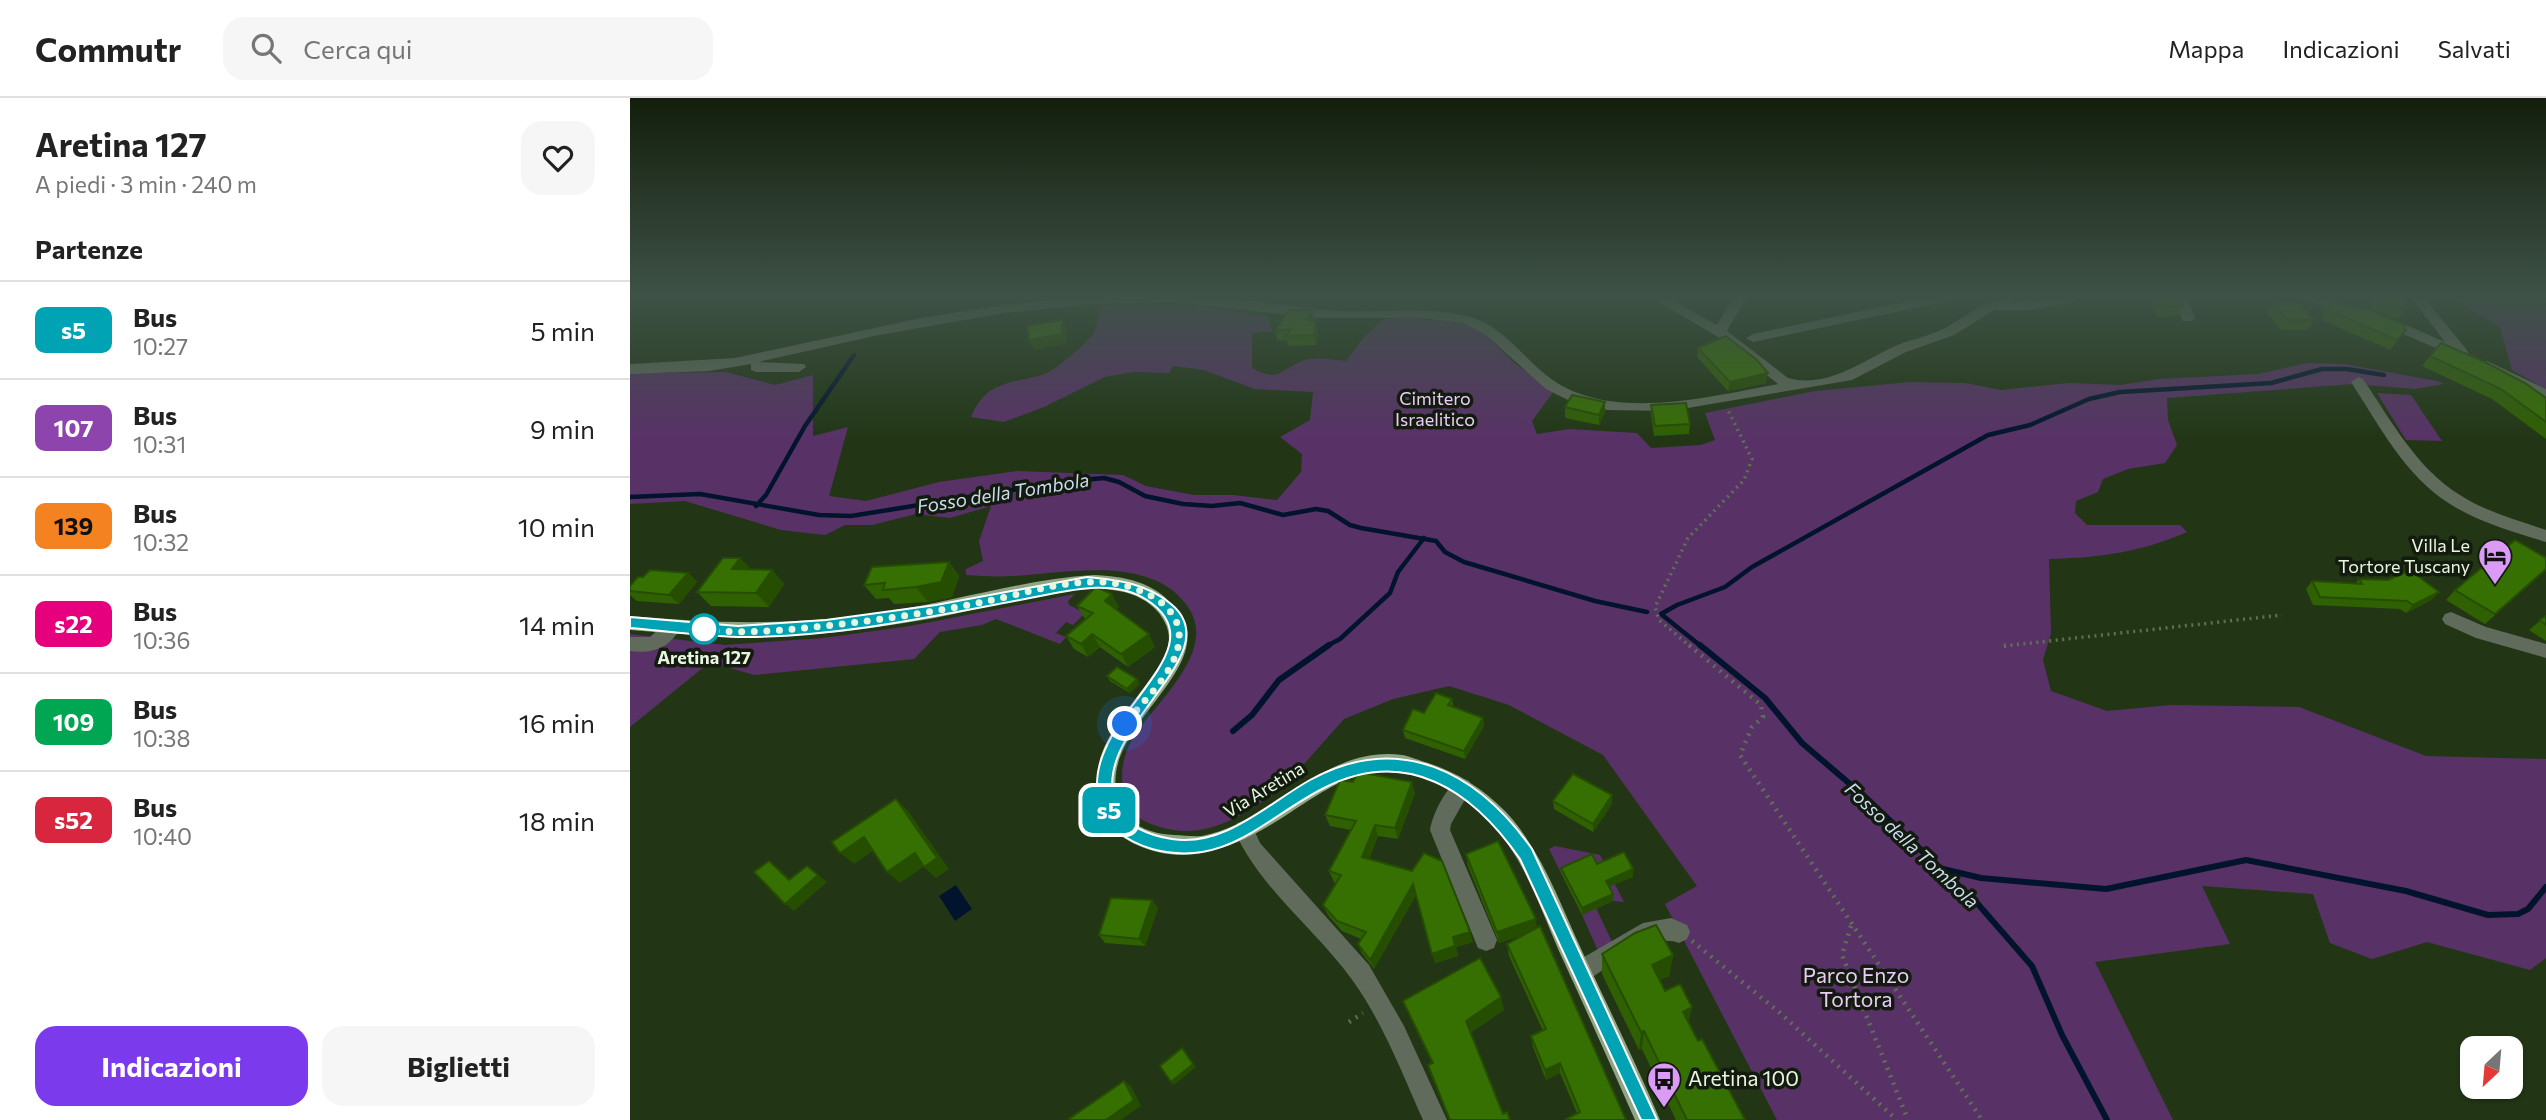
<!DOCTYPE html>
<html lang="it">
<head>
<meta charset="utf-8">
<style>
  body { margin:0; font-family:Commissioner,sans-serif; background:#f6f6f6; color:#222; height:100vh; display:flex; flex-direction:column; font-size:26px; white-space:nowrap }
  * { box-sizing:border-box; margin:0 }
  p { font-size:23px; color:#767676 }
  .icon { flex:none; width:38px; height:38px; fill:none; stroke:currentColor; stroke-width:2; stroke-linecap:round; stroke-linejoin:round }
  .map { position:relative; flex:1; overflow:hidden }
  .sheet { display:flex; flex-direction:column; background:#fff; width:630px }
  .sheet>* { flex:none }
  .badge { padding:0 14px; border-radius:10px; font-size:24px; line-height:46px }
  .needle { width:46px; rotate:206deg }
  .tools { position:absolute; left:1830px; top:938px; display:grid; gap:14px }
  .tools a { display:grid; place-items:center; width:63px; height:63px; border-radius:14px; background:#fff; box-shadow:0 2px 5px #0004; font-size:35px }
  .you { position:absolute; width:35px; height:35px; margin:-18px; border:5px solid #fff; border-radius:50%; background:#1a73e8; box-shadow:0 0 0 10px #1a73e833 }
  .map>.badge { position:absolute; translate:-50% -50%; box-shadow:0 0 0 4px #fff }
  h2 { padding:0 35px; font-size:26px; line-height:63px }
  .round { display:grid; place-items:center; flex:none; width:74px; height:74px; border-radius:21px; background:#f6f6f6 }
  .headline { display:flex; align-items:center; justify-content:space-between; height:119px; padding:0 35px }
  h1 { font-size:33px; font-weight:700; line-height:52px }
  .cta { display:flex; gap:14px; margin-top:auto; padding:14px 35px }
  .cta a { flex:1; height:80px; border-radius:21px; background:#7c3aed; color:#fff; font-size:28px; font-weight:700; line-height:80px; text-align:center }
  .cta a+a { background:#f6f6f6; color:#222 }
  ul { padding:0; list-style:none }
  li { display:flex; align-items:center; gap:21px; height:98px; padding:0 35px; border-top:2px solid #e0e0e0 }
  li div { flex:1 }
  li b { display:block; font-size:26px }
  li em { font-style:normal }
  li .badge { min-width:77px; font-weight:700; text-align:center }
  header { display:flex; align-items:center; gap:42px; box-sizing:border-box; height:98px; padding:0 35px; background:#fff; border-bottom:2px solid #e0e0e0 }
  header strong { font-size:33px }
  nav { display:flex; gap:38px; margin-inline-start:auto; font-size:24px }
  .search { width:490px; height:63px; background:#f6f6f6; display:flex; align-items:center; gap:18px; box-sizing:border-box; padding:0 24px; border-radius:21px; color:#767676; font-size:26px }
  main { display:flex; flex:1; min-height:0 }
  .map>svg:first-child { display:block }
  .green { fill:#583267 }
  .water { fill:#02142d }
  .lines { fill:none; stroke-linecap:round; stroke-linejoin:round }
  .stream-far1 { stroke:#02142d; stroke-width:4.5 }
  .stream { stroke:#02142d; stroke-width:6 }
  .path-far1 { stroke:#5f7155; stroke-width:3.5; stroke-dasharray:2 4.5; stroke-linecap:butt }
  .path { stroke:#5f7155; stroke-width:4.5; stroke-dasharray:2 6; stroke-linecap:butt }
  .minor { fill:#606b5b; fill-rule:evenodd }
  .major { fill:#8fa585; fill-rule:evenodd }
  .wall { fill:#2f6002 }
  .shaded-wall { fill:#264e01 }
  .building { fill:#377002; stroke:#264e01; stroke-width:2 }
  .line { fill:#00a3b4; stroke:#fff; stroke-width:2 }
  .walk { stroke:#e8f5e1; stroke-width:7; stroke-dasharray:0 12.6 }
  .stop-dot { fill:#fff; stroke:#00a3b4; stroke-width:3.5 }
  .labels { text-anchor:middle; stroke-width:7; stroke-linejoin:round; paint-order:stroke }
  .park-label { font-size:18px; fill:#ebccf9; stroke:#121b0d }
  .poi-label { font-size:18px; fill:#e8f5e1; stroke:#121b0d; text-anchor:end }
  .stop-label { font-size:18px; font-weight:bold; fill:#e8f5e1; stroke:#121b0d }
  .street-label { font-size:18px; fill:#e8f5e1; stroke:#121b0d }
  .water-label { font-size:19px; font-style:italic; fill:#cadbf0; stroke:#121b0d }
  .near-park-label { font-size:21px; fill:#ebccf9; stroke:#121b0d }
  .near-poi-label { font-size:21px; fill:#e8f5e1; stroke:#121b0d; text-anchor:start }
</style>
</head>
<body>
<header>
<strong>Commutr</strong>
<div class="search"><svg class="icon" aria-label="search" viewBox="0 0 24 24"><circle cx="10" cy="10" r="6"/><path d="M15 15l6 6"/></svg>Cerca qui</div>
<nav><a>Mappa</a><a>Indicazioni</a><a>Salvati</a></nav>
</header>
<main>
<section class="sheet">
<div class="headline"><div><h1>Aretina 127</h1><p>A piedi · 3 min · 240 m</p></div><a class="round"><svg class="icon" aria-label="heart" viewBox="0 0 24 24"><path d="M12 20l-8-8c-3-5 5-10 8-4 3-6 11-1 8 4z"/></svg></a></div>
<h2>Partenze</h2>
<ul>
<li><span class="badge" style="background:#00a3b4;color:#fff">s5</span><div><b>Bus</b><p>10:27</p></div><em>5 min</em></li>
<li><span class="badge" style="background:#8e44ad;color:#fff">107</span><div><b>Bus</b><p>10:31</p></div><em>9 min</em></li>
<li><span class="badge" style="background:#f58220;color:#111">139</span><div><b>Bus</b><p>10:32</p></div><em>10 min</em></li>
<li><span class="badge" style="background:#e6007e;color:#fff">s22</span><div><b>Bus</b><p>10:36</p></div><em>14 min</em></li>
<li><span class="badge" style="background:#00a651;color:#fff">109</span><div><b>Bus</b><p>10:38</p></div><em>16 min</em></li>
<li><span class="badge" style="background:#d7263d;color:#fff">s52</span><div><b>Bus</b><p>10:40</p></div><em>18 min</em></li>
</ul>
<div class="cta"><a>Indicazioni</a><a>Biglietti</a></div>
</section>
<div class="map">
<svg width="1916" height="1022" viewBox="0 0 1916 1022">
  <rect width="100%" height="100%" fill="#223616"/>
  <g class="green">
    <path d="M1817 198H1916V291L1882 272 1870 229Z"/>
    <path d="M494 207 573 208 637 218 642 233 622 235V270C650 284 647 274 672 263 684 258 703 262 716 263L735 238 754 221 783 220 838 226 851 232 883 264 924 293 902 323 907 336 939 331 1007 335 1021 350 1071 347 1085 342 1075 315 1185 293 1280 284 1335 285 1371 292 1439 285 1490 287 1529 281 1628 276 1677 265 1714 266 1807 283 1814 286 1785 291 1723 286 1537 300 1538 322 1547 347 1535 365 1498 371 1473 381 1468 394 1446 403 1445 415 1457 427H1550L1557 434C1512 454 1468 460 1419 461L1421 535 1413 562 1421 593 1477 613 1540 607 1669 609 1796 658 1916 661V860L1900 872 1797 844 1742 861 1700 845 1683 796 1572 788 1600 846 1465 864 1543 1022H1147L1035 806 1067 788 973 657 879 607 819 588 763 601 714 621 674 666 670 678C626 707 583 747 527 728 511 723 497 714 494 697 491 682 491 665 498 650 515 611 591 557 558 509 522 456 437 475 383 478 368 479 351 478 336 477V471L353 463 349 443 361 408 320 420 286 416 242 427H215L195 437 151 432 55 403 0 406V275L96 274 145 287 183 277V338L218 329 199 398 236 403 309 384 387 373 493 377 516 388 564 397H603L647 402 671 374 672 356 650 339 680 322 683 294 624 291 574 272 543 268 539 275 503 274 475 279 414 309 374 324 341 319C356 283 379 286 412 277 424 274 456 246 463 236 467 229 468 217 469 209Z"/>
    <path d="M1747 295 1781 297 1812 343 1776 342Z"/>
    <path d="M445 496 438 503 439 507 455 515 443 527 436 524 426 535 436 539 430 546 366 521 352 527 310 534 284 561 124 577 80 564 0 629V536L95 547 193 540 280 528Z"/>
    <path d="M925 748 970 757 994 804 983 803 962 763 932 777 919 751Z"/>
    <path d="M966 810 983 846 970 857 952 817Z"/>
  </g>
  <path class="water" d="M326 787 342 811 325 823 309 798Z"/>
  <g class="lines">
    <g class="stream-far1">
      <path d="M0 399 70 396 189 417 221 418 432 384 474 380 489 384 515 398 553 406 582 408 610 405 653 417 686 411 698 413 720 427 731 430 806 443 815 454 834 464 965 503 1017 514"/>
      <path d="M126 408 136 397 175 328 224 257"/>
      <path d="M695 549 710 541 760 495 768 474 794 440"/>
      <path d="M1072 549 1031 516 1047 507 1095 489 1122 469 1358 337 1400 327 1459 301 1490 294 1641 285 1692 271H1717L1754 277"/>
    </g>
    <g class="stream">
      <path d="M1070 547 1135 600 1172 645 1234 698 1347 805 1402 868 1432 937 1477 1022"/>
      <path d="M603 633 622 617 649 582 699 547"/>
      <path d="M1313 771 1351 780 1476 791 1616 762 1776 793 1858 817 1888 816 1898 811 1916 789"/>
    </g>
    <g class="path-far1">
      <path d="M1374 548 1652 517"/>
      <path d="M1061 549 1029 522 1025 509 1058 440 1114 382 1122 361 1097 310"/>
    </g>
    <g class="path">
      <path d="M1059 547 1131 607 1133 619 1122 629 1110 657 1352 1022"/>
      <path d="M1374 548 1381 547"/>
      <path d="M1221 828 1212 857 1278 1022"/>
      <path d="M1062 843 1149 914 1267 1022"/>
      <path d="M719 924 733 915"/>
    </g>
    <g class="minor">
      <path d="M459 198C498 198 537 196 576 198 620 201 664 210 708 213 751 215 794 208 836 218 870 225 890 256 916 277 976 326 1078 299 1148 286L1093 242 1019 198H1035L1087 227 1104 198H1117L1097 233 1158 280C1196 291 1233 263 1265 248 1282 241 1301 238 1317 229 1341 215 1361 198 1390 198L1379 205 1444 198 1446 201 1439 205 1400 212H1364L1324 237 1276 254 1222 282 1040 313 977 312 942 304 916 291 855 236 833 225 790 220H689L542 204 458 206 374 215 249 237 128 264 174 266 176 269 169 274H126L121 272V266L79 273 0 276V266L105 260 291 220 374 207Z"/>
      <path d="M1303 198H1329L1323 202 1123 244 1116 240 1123 236Z"/>
      <path d="M1545 198H1561L1557 202 1565 220 1563 223H1553L1543 201Z"/>
      <path d="M1661 198H1685L1723 207 1725 210 1718 214Z"/>
      <path d="M1780 198H1793L1836 251 1839 256 1837 259H1827L1750 226V220H1760L1815 244Z"/>
      <path d="M1857 263 1916 291V302L1852 270V264Z"/>
      <path d="M1728 279 1733 281C1761 322 1786 370 1830 397 1856 414 1887 422 1916 432V444C1884 434 1848 424 1820 406 1775 378 1749 327 1721 284Z"/>
      <path d="M1821 514 1856 529 1916 546V560L1846 540 1815 526 1812 521 1815 516Z"/>
      <path d="M42 522 48 524 51 529C40 550 23 556 0 553V539H20L36 524Z"/>
      <path d="M832 680 839 683 842 689 821 726 820 732 867 842 864 850 856 853 848 850 800 732C802 717 817 686 832 680Z"/>
      <path d="M614 723 621 725 630 745 739 867 774 928 817 1022H793C772 975 753 925 723 883 686 831 630 791 604 732L607 725Z"/>
      <path d="M1041 820 1057 827 1060 834 1057 841 1049 845C1021 834 982 867 958 882L950 885 942 882 939 874 942 866 1013 825Z"/>
    </g>
    <path class="major" d="M464 477C493 478 525 484 543 508 547 513 554 519 556 526 571 580 477 630 486 692 488 704 489 712 499 721 512 732 527 736 544 737 553 737 563 739 572 738 643 725 693 647 772 657 780 658 790 663 798 665 829 675 853 691 876 714 912 753 930 806 952 853 978 909 1006 965 1030 1022H1005C980 966 955 909 929 853 916 823 904 790 888 762 858 710 798 665 736 676 709 681 683 700 661 714 618 742 569 769 517 751 492 742 470 727 467 699 461 651 492 620 518 584 525 574 534 563 538 550 541 536 537 526 529 515 519 503 505 496 489 493 442 484 391 501 345 511 317 518 289 523 261 527 170 542 92 540 0 532V518C91 526 169 528 260 513 328 503 395 481 464 477Z"/>
  </g>
  <g class="wall">
    <path d="M1521 198H1547L1553 208 1548 218 1528 219 1519 202Z"/>
    <path d="M1746 200 1775 211 1768 221 1739 210Z"/>
    <path d="M1699 202 1768 242 1760 252 1692 222 1693 212Z"/>
    <path d="M1643 204 1684 222 1678 232H1651L1637 214Z"/>
    <path d="M682 212 684 222 683 224 688 234 686 247 658 248 657 242 647 243 645 233Z"/>
    <path d="M1068 250 1136 285 1098 293 1067 259Z"/>
    <path d="M1800 258 1916 300V341L1862 301 1792 268Z"/>
    <path d="M1021 307 1060 326 1059 336 1024 338 1021 317Z"/>
    <path d="M935 309 975 314 969 327 935 320Z"/>
    <path d="M319 464 329 478 322 499 298 504 264 506 259 500 246 501 234 487Z"/>
    <path d="M121 471 142 472 154 486 139 509 81 508 67 494Z"/>
    <path d="M1916 472 1855 526 1816 502 1825 492Z"/>
    <path d="M58 475 67 484 49 506 7 503 0 497V488L13 479Z"/>
    <path d="M1729 481 1809 494 1801 502 1776 515 1770 511 1683 507 1676 491 1682 483 1725 486Z"/>
    <path d="M447 508 489 509 486 511 525 549 498 569 470 549 458 559 444 551 436 538 455 521Z"/>
    <path d="M1916 518V543L1899 532Z"/>
    <path d="M477 578 510 586 500 595 480 583Z"/>
    <path d="M822 601 823 608 853 620 854 628 835 661 775 640 773 632 794 615Z"/>
    <path d="M785 695 768 741 748 738 739 761 782 773 843 844 826 849 828 858 805 865 786 797 744 871 732 855 728 846 731 841 712 833 698 817 693 807 706 785 704 784 699 773 721 732 700 728 695 717Z"/>
    <path d="M982 697V706L963 734 924 711 923 703Z"/>
    <path d="M836 756 907 829 996 1022 947 1015 930 975 916 982 903 949 901 938 913 933 879 858 877 846 895 836 869 845 838 768Z"/>
    <path d="M967 766 1003 779 979 788 983 796V803L952 817 932 777 931 770Z"/>
    <path d="M528 810 515 848 475 845 469 837Z"/>
    <path d="M972 856 1043 857 1039 878 1030 882 1035 893 1059 924 1068 943 1115 1022H1046L1012 951 1009 952 972 876Z"/>
    <path d="M773 903 874 912 840 935 873 1016 880 1022 802 965Z"/>
  </g>
  <g class="shaded-wall">
    <path d="M682 212 684 222 678 231 676 221Z"/>
    <path d="M432 222 437 232 436 246 404 252 399 242Z"/>
    <path d="M685 224 688 234 686 247 684 237Z"/>
    <path d="M1138 275 1136 285 1098 293 1100 284Z"/>
    <path d="M975 304V314L969 327V317Z"/>
    <path d="M110 460 123 473 102 471Z"/>
    <path d="M319 464 329 478 322 499 298 504 286 489Z"/>
    <path d="M142 472 154 486 139 509 126 495Z"/>
    <path d="M58 475 67 484 49 506 39 497Z"/>
    <path d="M1809 494 1801 502 1776 515 1783 507Z"/>
    <path d="M482 496 489 509 482 516 475 503Z"/>
    <path d="M462 536 470 549 458 559 451 546Z"/>
    <path d="M519 536 525 549 498 569 491 556Z"/>
    <path d="M507 581 510 586 500 595 497 591Z"/>
    <path d="M853 620 854 628 835 661 834 653Z"/>
    <path d="M782 684 785 695 768 741 765 730Z"/>
    <path d="M982 697V706L963 734V726Z"/>
    <path d="M266 701 278 713 319 771 306 780 294 769Z"/>
    <path d="M745 727 748 738 736 770 732 759Z"/>
    <path d="M234 739 247 750 224 766 210 755Z"/>
    <path d="M285 755 297 766 270 785 257 774Z"/>
    <path d="M139 763 148 770 169 789 159 782Z"/>
    <path d="M177 768 197 784 164 813 155 806Z"/>
    <path d="M1003 771V779L976 790V783Z"/>
    <path d="M783 786 786 797 744 871 740 862Z"/>
    <path d="M983 796V803L952 817V810Z"/>
    <path d="M522 802 528 810 515 848 509 841Z"/>
    <path d="M906 821 907 832 869 845 867 834Z"/>
    <path d="M840 834 843 844 826 849 828 858 805 865 802 856 823 839Z"/>
    <path d="M1043 857 1039 878 1020 887 1022 867Z"/>
    <path d="M871 899 874 912 839 936 836 923Z"/>
    <path d="M1062 909 1058 928 1053 914Z"/>
    <path d="M1014 933 1012 951 1009 952 1011 934Z"/>
    <path d="M552 950 566 969 544 987 541 984Z"/>
    <path d="M930 965V975L916 982 915 972Z"/>
    <path d="M494 983 501 988 511 1008 491 1022H476Z"/>
  </g>
  <g class="building">
    <path d="M1527 198H1547L1553 208 1533 209Z"/>
    <path d="M1774 199 1775 211 1746 200Z"/>
    <path d="M1699 202 1741 212 1775 227 1776 232 1767 242 1698 212Z"/>
    <path d="M1669 203 1684 222H1657L1643 204Z"/>
    <path d="M659 212H682L676 221 685 224 684 237 656 238 661 231 645 233Z"/>
    <path d="M432 222V236L399 242 397 228Z"/>
    <path d="M1096 238 1127 262 1138 275 1100 284 1068 250Z"/>
    <path d="M1811 245 1853 263 1895 285 1916 300V324L1871 291 1800 258Z"/>
    <path d="M942 297 975 304 969 317 935 309Z"/>
    <path d="M1056 305 1060 326 1025 328 1021 307Z"/>
    <path d="M1885 442 1916 460V471L1865 516 1825 492Z"/>
    <path d="M93 460H110L102 471 142 472 126 495 67 494Z"/>
    <path d="M319 464 311 484 286 489 253 492 255 485 234 487 242 469Z"/>
    <path d="M20 472 58 475 39 497 0 493V488L8 479H13Z"/>
    <path d="M1780 472 1809 494 1783 507 1777 503 1690 499 1682 483 1732 486 1729 481 1758 482Z"/>
    <path d="M466 489 482 496 475 503 519 536 491 556 462 536 451 546 436 538 463 515 447 508Z"/>
    <path d="M1916 518V527L1910 522Z"/>
    <path d="M487 569 507 581 497 591 477 578Z"/>
    <path d="M806 595 822 601 818 607 853 620 834 653 773 632 783 611 794 615Z"/>
    <path d="M728 674 782 684 765 730 745 727 732 759 782 773 794 755 812 763 840 834 823 839 825 848 802 856 783 786 740 862 728 846 736 834 707 823 693 807 711 777 699 773 726 723 695 717 710 682 723 684Z"/>
    <path d="M943 676 982 697 963 726 923 703Z"/>
    <path d="M266 701 307 760 294 769 285 755 257 774 234 739 210 755 202 744Z"/>
    <path d="M868 743 906 821 867 834 836 756Z"/>
    <path d="M994 754 1003 771 976 783 983 796 952 810 931 770 962 756 967 766Z"/>
    <path d="M139 763 159 782 177 768 188 777 155 806 124 774Z"/>
    <path d="M481 800 522 802 509 841 469 837Z"/>
    <path d="M1026 827 1043 857 1022 867 1035 893 1050 886 1062 909 1053 914 1068 943 1072 941 1115 1022H1057L1014 933 1011 934 972 856 1005 835Z"/>
    <path d="M910 828 996 1022H937L936 1021 950 1014 930 965 915 972 901 938 916 931 877 846Z"/>
    <path d="M850 860 871 899 836 923 873 1016 877 1014 880 1022H820L798 967 803 965 773 903Z"/>
    <path d="M552 950 563 966 541 984 530 968Z"/>
    <path d="M494 983 504 1002 476 1022H440L439 1021Z"/>
  </g>
  <linearGradient id="sky" x2="0" y2="1"><stop stop-color="#131e0c"/><stop offset="0.58" stop-color="#3e5247"/><stop offset="1" stop-color="#3e5247" stop-opacity="0"/></linearGradient>
  <rect width="1916" height="341" fill="url(#sky)"/>
  <path class="line" d="M457 479C488 482 516 485 541 506 603 557 457 631 486 707 494 728 521 738 542 741 595 749 637 706 680 682 769 633 847 673 902 751L1024 1015 1027 1022H1011L890 761C842 692 777 648 694 690 635 720 595 771 522 751 499 744 479 732 471 709 440 624 598 555 517 502 483 480 437 493 400 500 305 518 205 540 107 539 71 538 35 533 0 530V519L108 528 196 522 306 507Z"/>
  <g class="lines">
    <path class="walk" d="M74 531C107 536 141 533 175 530 235 524 294 516 353 504 392 496 434 482 473 484 504 486 553 504 549 543 546 574 513 603 495 626"/>
  </g>
  <defs>
    <g id="hotel-pin" transform="scale(1.75)"><path d="M0 17L-7.5 6A9.5 9.5 0 1 1 7.5 6Z" fill="#da9af6" stroke="#121b0d"/><path d="M-6-4.5h1.5V1H6V5H4.5V3h-9V5H-6ZM-4 0a1.8 1.8 0 1 1 3.6 0ZM.5 0V-2.5h3Q6-2.5 6 0Z" fill="#111"/></g>
    <g id="bus-pin" transform="scale(1.75)"><path d="M0 17L-7.5 6A9.5 9.5 0 1 1 7.5 6Z" fill="#da9af6" stroke="#121b0d"/><path d="M-5-6H5V4H4V6H2V4H-2V6H-4V4H-5ZM-3.5-4V0h7V-4ZM-3.5 1.2v1.5H-2V1.2ZM2 1.2v1.5H3.5V1.2Z" fill="#111"/></g>
  </defs>
  <g fill-rule="evenodd">
    <use href="#hotel-pin" x="1865" y="458"/>
    <use href="#bus-pin" x="1034" y="981"/>
  </g>
  <circle class="stop-dot" cx="74" cy="531" r="14"/>
  <g class="labels">
    <g class="park-label">
      <text x="805" y="307">Cimitero<tspan x="805" dy="21">Israelitico</tspan></text>
    </g>
    <g class="poi-label">
      <text x="1840" y="454">Villa Le<tspan x="1840" dy="21">Tortore Tuscany</tspan></text>
    </g>
    <g class="stop-label">
      <text x="74" y="566">Aretina 127</text>
    </g>
    <g class="street-label">
      <text transform="translate(634 692) rotate(-31)" y="6">Via Aretina</text>
    </g>
    <g class="water-label">
      <text transform="translate(373 395) rotate(-9)" y="7">Fosso della Tombola</text>
      <text transform="translate(1282 747) rotate(43)" y="7">Fosso della Tombola</text>
    </g>
    <g class="near-park-label">
      <text x="1226" y="885">Parco Enzo<tspan x="1226" dy="24">Tortora</tspan></text>
    </g>
    <g class="near-poi-label">
      <text x="1058" y="988">Aretina 100</text>
    </g>
  </g>
</svg>
<div class="tools">
<a><svg class="needle" viewBox="-14 -14 28 28"><path d="M0-13l5 13h-10z" fill="#e53935"/><path d="M0 13l5-13h-10z" fill="#767676"/></svg></a>
</div>
<div class="you" style="left:495px;top:626px"></div>
<b class="badge" style="left:479px;top:712px;background:#00a3b4;color:#fff">s5</b>
</div>
</main>
</body>
</html>
